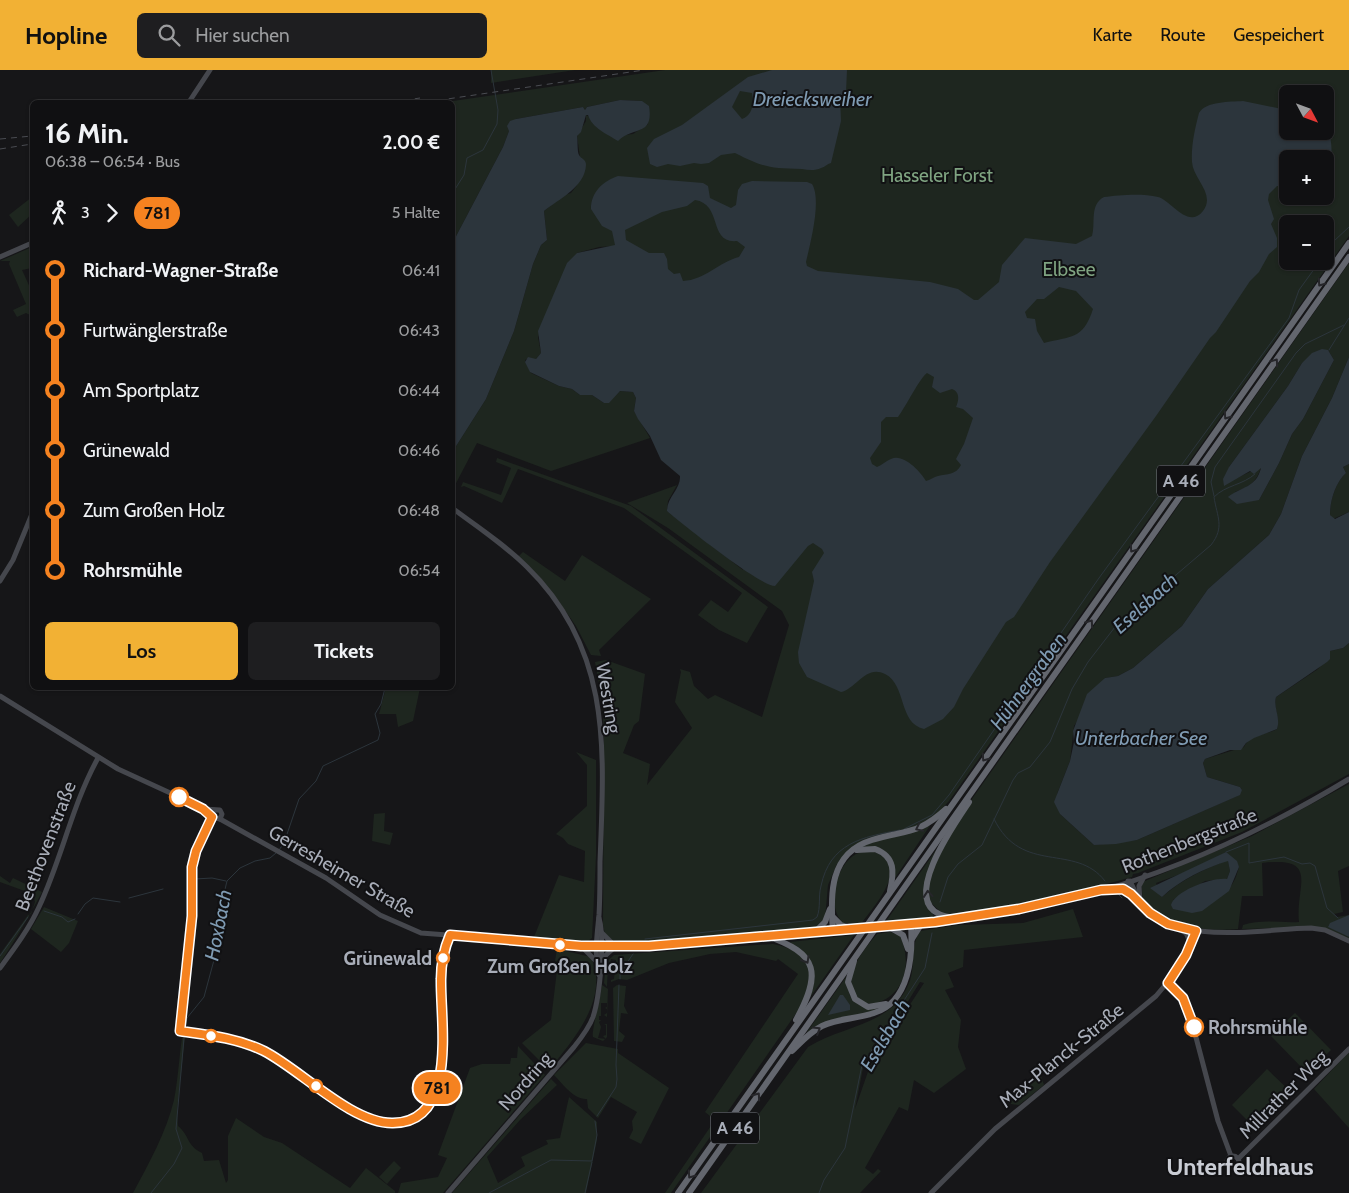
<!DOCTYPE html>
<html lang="de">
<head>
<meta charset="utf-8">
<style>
  body { margin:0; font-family:Cabin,sans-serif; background:#1e1e20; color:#f1f3f6; height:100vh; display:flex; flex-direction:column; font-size:19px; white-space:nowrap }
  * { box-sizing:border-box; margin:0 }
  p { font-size:16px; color:#9c9d9f }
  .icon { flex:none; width:28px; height:28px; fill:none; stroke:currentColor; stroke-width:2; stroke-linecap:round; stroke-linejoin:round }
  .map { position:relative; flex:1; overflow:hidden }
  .drawer { position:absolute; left:30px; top:30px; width:425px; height:590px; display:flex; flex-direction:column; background:#101012; border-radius:8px; box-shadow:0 1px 4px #0004,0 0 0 1px #303032 }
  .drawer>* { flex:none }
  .badge { padding:0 10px; border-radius:16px; font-size:18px; line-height:32px }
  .needle { width:32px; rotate:131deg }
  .fabs { position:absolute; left:1279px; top:15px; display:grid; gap:10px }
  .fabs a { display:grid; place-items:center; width:55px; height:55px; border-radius:8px; background:#101012; box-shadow:0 1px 4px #0004,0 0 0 1px #303032; font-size:25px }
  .map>.badge { position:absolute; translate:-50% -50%; box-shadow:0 0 0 2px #fff }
  .legs { display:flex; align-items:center; gap:8px; height:55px; padding:0 15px; font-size:16px }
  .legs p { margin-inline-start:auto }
  .summary { display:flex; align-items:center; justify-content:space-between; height:85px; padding:0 15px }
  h1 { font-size:28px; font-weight:700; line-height:38px }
  .primary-button { display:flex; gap:10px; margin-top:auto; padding:10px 15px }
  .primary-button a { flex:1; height:58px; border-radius:8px; background:#f2b134; color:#111; font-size:20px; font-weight:700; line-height:58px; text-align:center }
  .primary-button a+a { background:#1e1e20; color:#f1f3f6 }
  ul { padding:0 15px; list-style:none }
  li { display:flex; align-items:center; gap:18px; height:60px; font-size:19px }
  li i { display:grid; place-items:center; width:8px; height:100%; margin:0 6px; background:currentColor }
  li i::after { content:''; width:12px; height:12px; margin:-6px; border:4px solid; border-radius:50%; background:#101012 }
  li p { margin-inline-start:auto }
  li:first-child i { background:linear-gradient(#0000 50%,currentColor 0) }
  li:last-child i { background:linear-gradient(currentColor 50%,#0000 0) }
  header { display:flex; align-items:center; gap:30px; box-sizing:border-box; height:70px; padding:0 25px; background:#f2b134; color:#111 }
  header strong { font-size:24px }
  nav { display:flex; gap:28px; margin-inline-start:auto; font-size:18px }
  .search { width:350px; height:45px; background:#1e1e20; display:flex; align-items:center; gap:12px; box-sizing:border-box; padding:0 18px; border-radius:8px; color:#9c9d9f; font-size:19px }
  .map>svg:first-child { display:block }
  .green { fill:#1e261f; fill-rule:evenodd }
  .water { fill:#2c353c; fill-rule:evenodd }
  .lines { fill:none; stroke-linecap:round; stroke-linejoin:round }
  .stream { stroke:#2c353c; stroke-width:1 }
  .secondary { stroke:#45474d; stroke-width:5 }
  .highway { stroke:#63666e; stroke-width:6 }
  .rail { stroke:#4a4c52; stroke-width:1; stroke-dasharray:6 5; stroke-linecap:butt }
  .secondary-bridge { stroke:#45474d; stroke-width:5 }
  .oneway { stroke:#26262a }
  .line-1-casing { stroke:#fff; stroke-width:11 }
  .line-1 { stroke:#f58220; stroke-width:8 }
  .stop-1-dot { fill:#fff; stroke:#f58220; stroke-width:2.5 }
  .labels { text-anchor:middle; stroke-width:4; stroke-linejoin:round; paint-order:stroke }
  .shield { fill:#111113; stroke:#7b7e86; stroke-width:1 }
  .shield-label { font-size:18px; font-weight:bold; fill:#a8adb8 }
  .park-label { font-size:19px; fill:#7fa381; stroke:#111113 }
  .street-label { font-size:19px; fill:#a8adb8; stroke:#111113 }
  .stop-label { font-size:19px; font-weight:bold; fill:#a8adb8; stroke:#111113; text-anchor:end }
  .water-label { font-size:20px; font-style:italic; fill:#7f9bb3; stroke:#111113 }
  .district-label { font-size:24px; font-weight:bold; fill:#c9ccd4; stroke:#111113 }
</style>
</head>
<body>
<header>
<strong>Hopline</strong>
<div class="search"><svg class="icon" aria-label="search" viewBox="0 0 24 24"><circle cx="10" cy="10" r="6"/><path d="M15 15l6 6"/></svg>Hier suchen</div>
<nav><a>Karte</a><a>Route</a><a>Gespeichert</a></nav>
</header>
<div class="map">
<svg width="1349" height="1123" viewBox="0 0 1349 1123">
  <rect width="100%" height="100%" fill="#161618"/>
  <g class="green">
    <path d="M491 0H575L491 13Z"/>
    <path d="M665 0H1349V166L949 731 937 744 920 756 869 769 837 794 828 815 825 849 816 857 660 872 620 871 612 870 605 864 603 855 604 662 602 630 595 592 606 590 645 604 639 651 634 655 623 683 650 694 647 715 692 658 675 632 681 602 680 599 690 602 694 616 708 629 715 625 762 647 789 555 782 541 668 458 627 433 677 415 668 431 667 441 743 500 686 222 614 176 599 177 577 183 538 267 541 283 536 289H526L525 291 531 303 559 316 572 319 580 325H592L604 333 620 321 633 322 636 328 634 341 650 368 551 401 477 373 453 419V381L486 329 514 261 533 194 541 175 547 170 544 141 564 125 571 123 577 115 580 87 577 66 586 51V45L624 65 633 64 648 54 642 31 620 30 587 37 585 40 583 37 516 49 509 61 503 77 453 172 454 61 453 63 452 32H446ZM1288 24H1325V61H1288ZM1288 89H1325V126H1288ZM1288 154H1325V191H1288Z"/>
    <path d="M32 127V144L18 157 9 145Z"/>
    <path d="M32 177V198L22 200 32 222V246L26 243 17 247 13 240 26 234 9 194 10 191H0Z"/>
    <path d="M1349 193V287L1332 328 1302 386 1281 444 1269 465 1208 519 1182 556 1133 598 1118 606 1105 608 1074 656 1070 691 1057 724 1060 744 1094 775 1137 770 1237 726 1242 720 1240 717 1207 707 1203 693 1205 689 1244 677C1250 664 1267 665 1277 659 1280 645 1273 638 1276 627L1318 599 1330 585V581L1343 578 1349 573V704L1242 762 1138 803 1145 802 1133 804 1132 807 1049 830 968 844H943L930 832C921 803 957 753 972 729ZM1328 280 1334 290 1303 349 1292 364 1279 393 1259 430 1235 422C1249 417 1257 412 1261 397L1232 410 1229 397 1288 316 1302 293Z"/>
    <path d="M497 388 631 436 768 537 747 573 719 560 698 545 711 530 728 542 742 523 624 438 518 399 502 433 464 416 461 417 463 412 501 425 511 398 496 392Z"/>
    <path d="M1349 394V442L1333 449 1330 445C1330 431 1335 413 1346 403L1343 397Z"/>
    <path d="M523 482 565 511 582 485 651 529 599 580 601 586 591 585 576 556 555 526 519 486Z"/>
    <path d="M386 618H420L413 651 398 657 396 644H379Z"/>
    <path d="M576 682 596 690V786L592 868 588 871 534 867 559 805 584 812 585 781 568 774 563 768 556 764 587 736V695Z"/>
    <path d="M1349 714V796L1338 801 1343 842 1334 844 1337 847 1349 845 1328 856 1349 867V869L1314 857 1242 859 1243 855C1261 849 1280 853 1299 852 1295 816 1321 786 1262 793L1263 826H1242L1238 859C1204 862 1167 857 1143 830L1141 813 1145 811 1252 766ZM1226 782 1239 797C1232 823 1226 818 1210 835L1173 830 1205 811 1227 809 1230 801 1228 790C1204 799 1181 810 1162 827L1156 813 1194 799Z"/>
    <path d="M385 743 384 761 393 763 390 775 372 771 374 744Z"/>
    <path d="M933 751 895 808 890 788 861 776Z"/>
    <path d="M943 770 930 797 928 836 935 848 887 850Z"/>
    <path d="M871 781C914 793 875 835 861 854L843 853C826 836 835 796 856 784 860 782 866 782 871 781Z"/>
    <path d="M0 806 10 813 13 808 42 822C29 847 15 870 0 893V884L28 845 31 844 35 832 33 824 0 812Z"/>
    <path d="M44 837 78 851 69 873 61 882 31 859Z"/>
    <path d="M1073 839 1083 867 964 880 963 897 948 903 954 917 945 920 961 950 958 977 966 999 934 1023 914 1010 908 1041 899 1037 865 1098 873 1104 878 1099 881 1101 860 1123H701L808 977C843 955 892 956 909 913 916 897 910 875 920 861L958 855 1023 853ZM920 912 924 913 870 996 855 1039 864 993 886 966 890 955 897 949Z"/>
    <path d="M890 862 900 865C930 938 834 958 854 899 858 886 869 874 877 864Z"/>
    <path d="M854 865 809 929C820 907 809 884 790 872Z"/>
    <path d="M773 874C811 882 815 898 804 932L671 1123H665L715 1050 705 1042 798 904 778 889 776 891 736 882 710 884 669 893 627 910 619 909 611 912V910L614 909 616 890 611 889 610 894H608L607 917 604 913 606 892 614 885Z"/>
    <path d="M557 879 591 887C610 929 573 970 549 1000L522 973 551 950 558 892 555 891Z"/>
    <path d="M846 907 850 926 880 940 836 950 808 964 807 962Z"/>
    <path d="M602 915 608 919 607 947 604 945 607 943V939L605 938 607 937V933H601V946H599V950H601L599 952 601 957 598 968 606 969 603 966 606 965V955L604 954H607V967L603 971 593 967C591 962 601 926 602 915Z"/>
    <path d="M617 915 626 916 624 936 628 944 621 943 619 961 625 966 622 972 614 971 613 918Z"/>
    <path d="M1295 943 1331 980 1307 1003 1271 966Z"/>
    <path d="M185 967 177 1040 178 1056C190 1066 186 1075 202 1083L204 1091 219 1090 226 1113 228 1110V1066L236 1048 264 1067 282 1073 350 1118 366 1098 395 1121V1123H133C149 1093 166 1063 174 1030 178 1010 179 988 182 968Z"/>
    <path d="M586 973 618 979V983L669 1018 641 1074 629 1068 633 1060 632 1051 637 1042 611 1027 598 1048 588 1038 587 1029C574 1030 563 1014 554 1005Z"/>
    <path d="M518 976 545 1005 443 1123H398L401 1113 438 1107 447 1088 438 1085 470 998 482 994H510L511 988H517Z"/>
    <path d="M1349 982V1058L1314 1019Z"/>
    <path d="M1267 999 1291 1022 1255 1058 1232 1035Z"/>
    <path d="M1040 1003 1044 1015 1019 1035 1011 1034 1008 1029 1023 1014Z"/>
    <path d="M551 1009 557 1015 520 1050 487 1087 498 1113 525 1096 521 1087 548 1074 546 1070 560 1068 569 1027 597 1052V1070L586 1123H452Z"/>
    <path d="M394 1091 401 1098 387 1114 379 1107Z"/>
  </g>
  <g class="water">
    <path d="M772 0H847L846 22 840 27 841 51 831 93C827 94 825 97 821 98 815 101 808 100 802 99 769 98 765 98 735 83L721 85 709 93 701 94 694 93 680 96 668 94 657 97 650 94 647 78 654 69 682 55 748 7ZM740 21 752 23C754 33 753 45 742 49L732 37Z"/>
    <path d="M620 30 642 31 649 36C654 67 633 56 618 71 607 64 592 58 588 45H586L581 62 577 66C578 71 577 81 579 85 581 89 586 89 586 95 585 117 559 129 544 141L547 170 541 175 533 194 514 261 486 329 453 381V172L503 77 509 61 507 56 510 51 516 49 583 37 585 40 587 37Z"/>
    <path d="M1243 31 1287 40 1288 61H1325V56C1336 72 1331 94 1325 110V89H1288L1287 116H1277L1269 124 1268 130 1274 149 1271 154 1277 168V177L1269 184 1259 202 1250 211 1216 262 1210 268 1156 346 1050 492 1014 547 1006 552 963 619 954 637 943 649 924 659C898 653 907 615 885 604 866 594 856 619 841 622L807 607 799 593 798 582 814 511 812 502 824 483 822 479 813 473 808 476 775 516C760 516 682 454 667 441 667 427 681 419 680 406L661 390 650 366 638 349 634 341 636 328 633 322 620 321 609 333H604L592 325H580L572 319 559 316 530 302 525 292 528 287 536 289 541 283 538 261 567 193 577 183 615 175 612 161 602 156 591 139C591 122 603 111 618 106L703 113 708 116 710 128 731 138 736 135 738 120 742 114 752 111 807 112 812 114C822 130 810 174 806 192L807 196 818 201 930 212 958 219 974 230H978L999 212 1002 195 1025 168 1076 174 1092 166C1096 153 1089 135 1104 127 1119 125 1142 123 1158 127 1171 130 1188 160 1203 141 1216 124 1193 109 1192 92 1191 76 1195 58 1199 43 1206 31 1230 32 1243 31ZM695 130C723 134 708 174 737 171L745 177 739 187C719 192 705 210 683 211L680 203 674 204 668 199 667 189 664 183H649L626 170 625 160 662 142 687 136ZM1059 217 1076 221 1093 239C1083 270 1071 266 1044 273L1037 261 1035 249 1027 248 1025 242 1037 229H1044ZM927 303 934 307 932 317 940 323 952 319C960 322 959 330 956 337L963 339 973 348 964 374 956 389 961 395C956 405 947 404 938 406 934 407 930 410 926 411 920 401 903 383 891 389 886 391 882 395 877 397L872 394 870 388 881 372V352L886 347H898C905 338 921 306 927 303Z"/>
    <path d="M1322 279 1328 280 1334 290 1303 349 1292 364 1279 393 1259 430 1237 434 1228 427C1242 416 1256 418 1261 398L1254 404 1250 401 1224 416 1223 409 1229 397 1288 316 1302 293 1312 283Z"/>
    <path d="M1349 287V394L1343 397 1346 403C1335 413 1330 431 1330 445L1335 449 1349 442V573L1343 578 1330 581V589L1327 592 1276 627C1273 638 1281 647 1277 659L1254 668 1246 673 1241 680H1230L1205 689 1203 693 1207 707 1240 717 1242 720 1240 725 1137 770 1116 774 1094 775 1060 744 1054 732 1070 691 1074 672 1073 661 1087 624 1105 608 1118 606 1133 598 1182 556 1208 519 1269 465 1281 444 1302 386 1332 328Z"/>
    <path d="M1226 782 1237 791 1239 797 1229 821 1202 841 1192 843 1173 839 1171 835C1175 821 1212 807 1227 809L1230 801 1228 791C1205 798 1180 810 1162 827L1150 818Z"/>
    <path d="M1349 845V867L1328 857 1330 853Z"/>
    <path d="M840 925H843L850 935V940L828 945Z"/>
  </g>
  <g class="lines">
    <g class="stream">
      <path d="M452 124 464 105 467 88 483 80 497 54 498 40 491 0"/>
      <path d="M1325 184 1334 171 1349 157"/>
      <path d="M1329 280 1349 248"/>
      <path d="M1214 426 1211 412 1215 397 1296 283 1305 274 1344 255"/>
      <path d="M994 749C1022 806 1075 772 1105 811"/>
      <path d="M904 759 932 745 949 725 1099 508 1289 248 1299 220 1320 191"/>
      <path d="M279 780 284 773 299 729 316 711 323 696 378 670 380 663 375 644 381 634 385 618"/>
      <path d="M1226 782 1249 773V793L1284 787 1302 794 1310 793 1315 796 1327 838 1338 848"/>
      <path d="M195 809 212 808 226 811"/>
      <path d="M1119 825 1122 828"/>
      <path d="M129 828 163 819"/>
      <path d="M940 832 948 807 958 794 982 775 1013 710 1018 703 1030 697 1050 672 1072 619 1088 592 1115 557 1211 475C1225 457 1217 447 1214 427 1226 415 1243 415 1255 404"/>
      <path d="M44 841 62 847 68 852 75 849"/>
      <path d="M78 844 85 834 93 828 120 832"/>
      <path d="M645 869 813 850 817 847C821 837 818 827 821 816 830 773 862 767 900 760"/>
      <path d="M0 886 28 847"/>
      <path d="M620 909V903L633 884"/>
      <path d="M185 957 187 948 204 927 214 890V865L227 811 240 798 255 791 270 788 276 783"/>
      <path d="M597 1046 616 1017 617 1009 616 995 619 915"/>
      <path d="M151 1123 174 1094 182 1078 176 1059 184 968"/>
      <path d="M489 1123 551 1090 592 1091 597 1065 595 1051"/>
      <path d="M585 1123 592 1092"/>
      <path d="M819 1123 824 1110 845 1078 862 995 925 898 932 863"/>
    </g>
    <g class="secondary">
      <path d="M189 32 210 0"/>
      <path d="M0 187 32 173"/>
      <path d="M452 438C478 457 505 475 527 497 613 581 604 681 600 792 600 810 600 828 599 845 597 866 594 884 599 905"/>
      <path d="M0 511 13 490 32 444"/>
      <path d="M0 626 118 699 179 727 211 746"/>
      <path d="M204 739 220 740 222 744 220 749 212 747 213 740"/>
      <path d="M220 749 326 808 380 845 421 863 604 877 649 876 849 859"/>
      <path d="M1128 811C1127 822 1135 826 1141 834 1179 877 1259 859 1311 858L1325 860 1349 871"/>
      <path d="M1130 811 1138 828"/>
      <path d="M1111 819H1123L1129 822"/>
      <path d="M1140 832 1139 816 1145 805"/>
      <path d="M888 856C955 850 1024 841 1090 824 1181 799 1268 758 1349 709"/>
      <path d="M1178 859 1186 863 1191 874"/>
      <path d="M601 862 616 877"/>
      <path d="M582 877 595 890"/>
      <path d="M601 893 606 885 615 877"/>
      <path d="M0 898C14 879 29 859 39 837 62 788 72 735 98 688"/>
      <path d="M1168 913 1183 928 1188 937 1218 1051 1231 1086"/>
      <circle cx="1233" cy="1092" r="6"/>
      <path d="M1238 1089 1349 979"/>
      <path d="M448 1123 574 977C582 967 589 958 593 947 600 926 605 869 599 848"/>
      <path d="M931 1123 995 1059 1156 926 1177 901 1196 861"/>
    </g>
    <g class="highway">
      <path d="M857 780 875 779C896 787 894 803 890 821"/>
      <path d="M832 846 841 855 853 859"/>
      <path d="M962 848C955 847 946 848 939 844 902 827 955 753 969 732"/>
      <path d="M887 856 903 865 908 879"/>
      <path d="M833 861C830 825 829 783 872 770 905 760 918 765 946 739"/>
      <path d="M815 862 825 852 830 839"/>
      <path d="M766 866C820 883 821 905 796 950"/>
      <path d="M912 869 922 853"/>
      <path d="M854 891 848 912 855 929 868 937 886 934"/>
      <path d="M792 981C801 972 810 962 822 956 838 948 857 949 874 943 910 932 913 885 911 854"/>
      <path d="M678 1123 1349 173"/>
      <path d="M689 1123 1349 187"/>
    </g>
    <g class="rail">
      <path d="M380 32 400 30"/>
      <path d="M393 32 420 28"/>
      <path d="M414 32 433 30"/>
      <path d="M427 32 644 0"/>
      <path d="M0 69 32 66"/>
      <path d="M0 79 32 74"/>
    </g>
    <path class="secondary-bridge" d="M853 859 887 856"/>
  </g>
  <defs><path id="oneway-chevron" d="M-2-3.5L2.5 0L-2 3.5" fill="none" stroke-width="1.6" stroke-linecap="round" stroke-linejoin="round" transform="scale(1.25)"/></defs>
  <g class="oneway">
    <use href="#oneway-chevron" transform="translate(1321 213) rotate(125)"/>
    <use href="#oneway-chevron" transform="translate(1275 292) rotate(-55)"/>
    <use href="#oneway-chevron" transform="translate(1227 346) rotate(125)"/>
    <use href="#oneway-chevron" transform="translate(1133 479) rotate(125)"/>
    <use href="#oneway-chevron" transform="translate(1090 553) rotate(-55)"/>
    <use href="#oneway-chevron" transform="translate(985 688) rotate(125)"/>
    <use href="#oneway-chevron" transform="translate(919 758) rotate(154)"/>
    <use href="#oneway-chevron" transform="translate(928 824) rotate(-95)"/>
    <use href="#oneway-chevron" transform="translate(806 890) rotate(60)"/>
    <use href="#oneway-chevron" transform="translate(817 960) rotate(-32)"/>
    <use href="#oneway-chevron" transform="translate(757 1026) rotate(-55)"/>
    <use href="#oneway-chevron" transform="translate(691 1105) rotate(125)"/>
  </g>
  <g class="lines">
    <g class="line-1-casing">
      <path id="line-1" d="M179 727 203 739 212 747 196 781 192 797V846L180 961C209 965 237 968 264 981 301 1000 351 1053 392 1053 459 1054 440 950 441 909 441 894 444 879 450 865L581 876H649L935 852 1019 839 1101 820 1123 819 1131 824 1150 843 1168 854 1196 861 1186 885 1168 913 1183 928 1194 957"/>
    </g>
    <use href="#line-1" class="line-1"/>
  </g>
  <g class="stop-1-dot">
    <circle cx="179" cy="727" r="9"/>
    <circle cx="560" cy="875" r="6"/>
    <circle cx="443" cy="888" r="6"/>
    <circle cx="1194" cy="957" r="9"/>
    <circle cx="211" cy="966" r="6"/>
    <circle cx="316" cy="1016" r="6"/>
  </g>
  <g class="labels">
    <g class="shield">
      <rect x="1157" y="395.5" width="48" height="31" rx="4"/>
      <rect x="711" y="1042.5" width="48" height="31" rx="4"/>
    </g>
    <g class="shield-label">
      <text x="1181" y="417">A 46</text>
      <text x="735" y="1064">A 46</text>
    </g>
    <g class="park-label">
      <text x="937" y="112">Hasseler Forst</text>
      <text x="1069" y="206">Elbsee</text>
    </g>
    <g class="street-label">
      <text transform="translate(609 628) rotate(80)" y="7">Westring</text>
      <text transform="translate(1189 770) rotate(-22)" y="7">Rothenbergstraße</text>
      <text transform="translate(45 776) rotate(-69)" y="7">Beethovenstraße</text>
      <text transform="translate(342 801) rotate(30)" y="7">Gerresheimer Straße</text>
      <text transform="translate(1061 985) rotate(-39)" y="7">Max-Planck-Straße</text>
      <text transform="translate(525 1011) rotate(-49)" y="7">Nordring</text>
      <text transform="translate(1283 1024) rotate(-45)" y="7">Millrather Weg</text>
    </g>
    <g class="stop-label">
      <text x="432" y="895">Grünewald</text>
      <text x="560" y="903" text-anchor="middle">Zum Großen Holz</text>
      <text x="1208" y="964" text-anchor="start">Rohrsmühle</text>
    </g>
    <g class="water-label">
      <text x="812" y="36">Dreiecksweiher</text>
      <text transform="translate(1145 533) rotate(-42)" y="7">Eselsbach</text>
      <text transform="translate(1028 611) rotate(-54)" y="7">Hühnergraben</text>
      <text x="1141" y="675">Unterbacher See</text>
      <text transform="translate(218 855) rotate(-79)" y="7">Hoxbach</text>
      <text transform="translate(885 965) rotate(-60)" y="7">Eselsbach</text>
    </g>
    <g class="district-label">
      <text x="1240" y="1105">Unterfeldhaus</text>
    </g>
  </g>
</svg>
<div class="fabs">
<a><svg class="needle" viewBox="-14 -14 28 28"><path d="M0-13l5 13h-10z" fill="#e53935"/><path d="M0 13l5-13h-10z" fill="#9c9d9f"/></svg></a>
<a>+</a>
<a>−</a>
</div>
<b class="badge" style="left:437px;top:1018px;background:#f58220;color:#111">781</b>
<section class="drawer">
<div class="summary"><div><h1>16 Min.</h1><p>06:38 – 06:54 · Bus</p></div><b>2.00 €</b></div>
<div class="legs"><svg class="icon" aria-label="walk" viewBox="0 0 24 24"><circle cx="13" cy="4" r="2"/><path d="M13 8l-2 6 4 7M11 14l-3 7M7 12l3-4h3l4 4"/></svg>3<svg class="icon" aria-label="forward" viewBox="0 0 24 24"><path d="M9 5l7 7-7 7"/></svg><b class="badge" style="background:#f58220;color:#111">781</b><p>5 Halte</p></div>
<ul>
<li><i style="color:#f58220"></i><b>Richard-Wagner-Straße</b><p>06:41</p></li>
<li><i style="color:#f58220"></i><span>Furtwänglerstraße</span><p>06:43</p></li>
<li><i style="color:#f58220"></i><span>Am Sportplatz</span><p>06:44</p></li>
<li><i style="color:#f58220"></i><span>Grünewald</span><p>06:46</p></li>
<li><i style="color:#f58220"></i><span>Zum Großen Holz</span><p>06:48</p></li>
<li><i style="color:#f58220"></i><b>Rohrsmühle</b><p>06:54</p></li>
</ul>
<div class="primary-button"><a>Los</a><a>Tickets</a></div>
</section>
</div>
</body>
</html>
